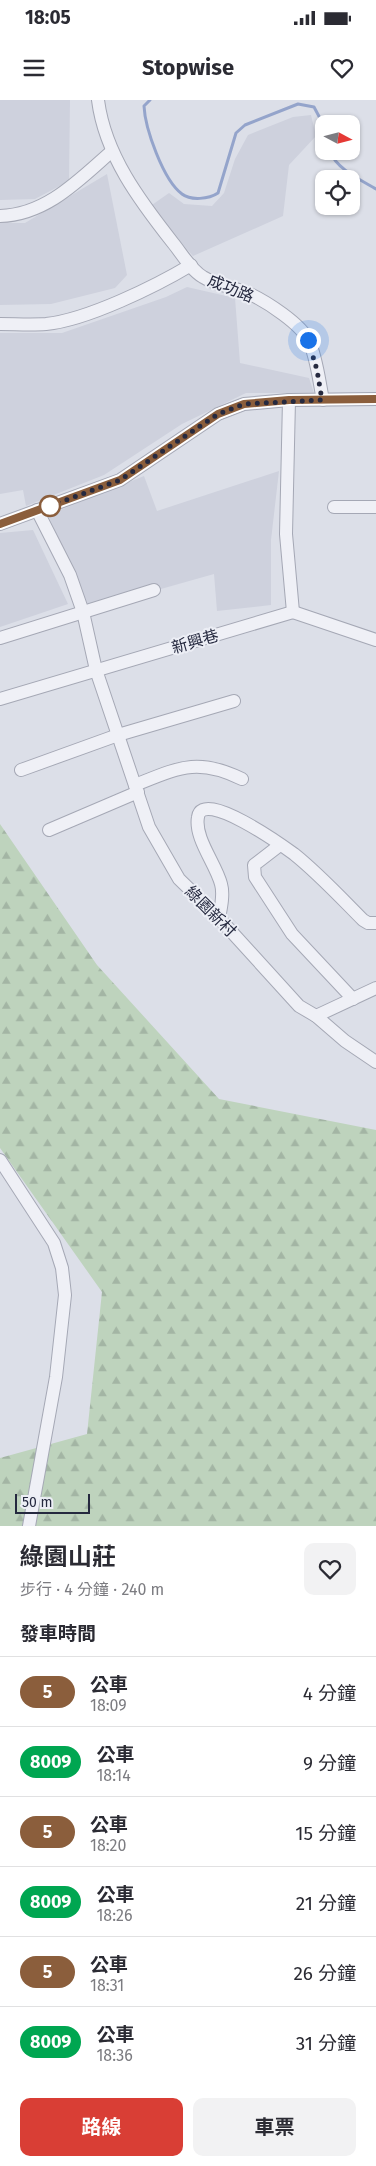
<!DOCTYPE html>
<html lang="zh-TW">
<head>
<meta charset="utf-8">
<style>
  body { margin:0; font-family:"Fira Sans","Noto Sans TC",sans-serif; background:#f2f2f3; color:#2b2b33; height:100vh; display:flex; flex-direction:column; font-size:19px; white-space:nowrap }
  * { box-sizing:border-box; margin:0 }
  p { font-size:16px; color:#7c7c81 }
  .icon { flex:none; width:28px; height:28px; fill:none; stroke:currentColor; stroke-width:2; stroke-linecap:round; stroke-linejoin:round }
  .map { position:relative; height:1426px; overflow:hidden }
  .drawer { display:flex; flex-direction:column; background:#fff; flex:1 }
  .drawer>* { flex:none }
  .badge { padding:0 10px; border-radius:16px; font-size:18px; line-height:32px }
  .needle { width:32px; rotate:97deg }
  .buttons { position:absolute; left:315px; top:15px; display:grid; gap:10px }
  .buttons a { display:grid; place-items:center; width:45px; height:45px; border-radius:10px; background:#fff; box-shadow:0 1px 4px #0004; font-size:25px }
  .scale { position:absolute; left:15px; bottom:12px; width:75px; box-sizing:border-box; padding-left:5px; border:2px solid #25293f; border-top:0; font-size:14px; line-height:18px; white-space:nowrap; color:#25293f; -webkit-text-stroke:4px #eceef5; paint-order:stroke }
  .you { position:absolute; width:25px; height:25px; margin:-12px; border:4px solid #fff; border-radius:50%; background:#1a73e8; box-shadow:0 0 0 8px #1a73e833 }
  .map>.badge { position:absolute; translate:-50% -50%; box-shadow:0 0 0 2px #fff }
  h2 { padding:0 20px; font-size:19px; line-height:45px }
  .round { display:grid; place-items:center; flex:none; width:52px; height:52px; border-radius:10px; background:#f2f2f3 }
  .summary { display:flex; align-items:center; justify-content:space-between; height:85px; padding:0 20px }
  h1 { font-size:24px; font-weight:700; line-height:38px }
  .primary-button { display:flex; gap:10px; margin-top:auto; padding:10px 20px }
  .primary-button a { flex:1; height:58px; border-radius:10px; background:#d93e35; color:#fff; font-size:20px; font-weight:700; line-height:58px; text-align:center }
  .primary-button a+a { background:#f2f2f3; color:#2b2b33 }
  ul { padding:0; list-style:none }
  li { display:flex; align-items:center; gap:15px; height:70px; padding:0 20px; border-top:1px solid #e1e1e2 }
  li div { flex:1 }
  li b { display:block; font-size:19px }
  li em { font-style:normal }
  li .badge { min-width:55px; font-weight:700; text-align:center }
  .status { display:flex; justify-content:space-between; align-items:center; height:35px; padding:0 25px; background:#fff; direction:ltr }
  .status svg { height:14px; fill:currentColor }
  header { display:flex; justify-content:space-between; align-items:center; height:65px; padding:0 20px; background:#fff; font-size:22px; font-weight:700 }
  .map>svg:first-child { display:block }
  .built { fill:#ced1dd }
  .forest { fill:url(#forest-firs) }
  .lines { fill:none; stroke-linecap:round; stroke-linejoin:round }
  .stream { stroke:#94a4cb; stroke-width:3 }
  .minor-casing { stroke:#a5a8b5; stroke-width:14 }
  .minor { stroke:#eff0f6; stroke-width:12 }
  .line-casing { stroke:#fff; stroke-width:11 }
  .line { stroke:#8b5e3c; stroke-width:8 }
  .walk { stroke:#25293f; stroke-width:5; stroke-dasharray:0 9 }
  .stop-dot { fill:#fff; stroke:#8b5e3c; stroke-width:2.5 }
  .labels { text-anchor:middle; stroke-width:4; stroke-linejoin:round; paint-order:stroke }
  .street-label { font-size:16px; fill:#25293f; stroke:#eceef5 }
</style>
</head>
<body>
<div class="status"><b>18:05</b><svg viewBox="0 0 49 12"><path d="M0 12V9h3v3zM5 12V6h3v6zM10 12V3h3v9zM15 12V0h3v12zM26 1h20v11H26zM47 4h2v5h-2z"/></svg></div>
<header><svg class="icon" aria-label="menu" viewBox="0 0 24 24"><path d="M4 6h16M4 12h16M4 18h16"/></svg>Stopwise<svg class="icon" aria-label="heart" viewBox="0 0 24 24"><path d="M12 20l-8-8c-3-5 5-10 8-4 3-6 11-1 8 4z"/></svg></header>
<div class="map">
<svg width="376" height="1426" viewBox="0 0 376 1426">
  <defs>
    <pattern id="forest-firs" width="22" height="20" patternUnits="userSpaceOnUse" patternTransform="scale(1.25)"><rect width="22" height="20" fill="#bed3bd"/><path d="M5 1l3.5 6h-7zM16 11l3.5 6h-7z" fill="#a3b5a4"/></pattern>
  </defs>
  <rect width="100%" height="100%" fill="#dcdfe8"/>
  <g class="built">
    <path d="M0 0H70L69 81 35 99 0 100Z"/>
    <path d="M311 15 316 36 289 65 283 116 193 156 149 107 169 93 184 104 212 106 224 93 235 59 248 35 293 17Z"/>
    <path d="M107 74 127 175 115 188 51 204 0 205V123H25Z"/>
    <path d="M187 187 235 198 240 263 309 278 314 293H246L182 324 104 375 26 406 23 390 0 394V233H62L166 197Z"/>
    <path d="M279 371 271 440V505L217 511 214 474 90 509 48 415 144 376 157 411Z"/>
    <path d="M33 430 68 504 0 527V433Z"/>
  </g>
  <path class="forest" d="M0 724 97 865 219 999 376 1030V1426H0V1358L87 1334 102 1192 0 1048Z"/>
  <g class="lines">
    <g class="stream">
      <path d="M150 0 144 6C145 28 163 80 182 94 191 101 209 99 218 93L236 33 245 25 298 4 314 7 322 22 324 30"/>
      <path d="M330 51C336 69 361 80 376 89"/>
    </g>
    <g class="minor-casing">
      <g id="minor">
        <path d="M98 0C105 55 140 101 173 143 182 154 191 170 203 177 217 186 235 187 250 194 267 202 301 224 309 241 317 259 319 281 323 300"/>
        <path d="M0 116C46 115 79 80 112 51"/>
        <path d="M0 224C15 224 31 225 46 224 87 220 156 186 191 165"/>
        <path d="M289 300 286 434 293 512"/>
        <path d="M334 407H376"/>
        <path d="M37 410 70 475 83 512 96 570 149 727 179 779 219 818 299 906 316 916 345 941 376 962"/>
        <path d="M0 424 120 380 218 314 244 304 289 300 376 299"/>
        <path d="M293 512 376 540"/>
        <path d="M0 538 154 490"/>
        <path d="M0 599 293 512"/>
        <path d="M21 670 118 635 234 601"/>
        <path d="M135 685C178 668 197 657 242 679"/>
        <path d="M49 730 138 692"/>
        <path d="M280 745 254 765 255 777 292 834 353 899"/>
        <path d="M219 818C221 808 224 794 221 784 216 764 194 738 198 717 202 688 283 746 294 754 319 774 341 798 363 820L368 823H376"/>
        <path d="M316 916 376 888"/>
        <path d="M0 1060 54 1143 62 1168 65 1195 56 1277 29 1426"/>
      </g>
    </g>
    <use href="#minor" class="minor"/>
  </g>
  <g class="lines">
    <g class="line-casing">
      <path id="line" d="M0 424 120 380 218 314 244 304 289 300 376 299"/>
    </g>
    <use href="#line" class="line"/>
    <path class="walk" d="M50 406 120 380 218 314 244 304 322 300 317 270 308 240"/>
  </g>
  <circle class="stop-dot" cx="50" cy="406" r="10"/>
  <g class="labels">
    <g class="street-label">
      <text transform="translate(231 188) rotate(22)" y="6">成功路</text>
      <text transform="translate(195 541) rotate(-16)" y="6">新興巷</text>
      <text transform="translate(211 811) rotate(45)" y="6">綠園新村</text>
    </g>
  </g>
</svg>
<div class="buttons">
<a><svg class="needle" viewBox="-14 -14 28 28"><path d="M0-13l5 13h-10z" fill="#e53935"/><path d="M0 13l5-13h-10z" fill="#7c7c81"/></svg></a>
<a><svg class="icon" aria-label="locate" viewBox="0 0 24 24"><circle cx="12" cy="12" r="6"/><path d="M12 2v4M12 18v4M2 12h4M18 12h4"/></svg></a>
</div>
<div class="scale">50 m</div>
<div class="you" style="left:308px;top:240px"></div>
</div>
<section class="drawer">
<div class="summary"><div><h1>綠園山莊</h1><p>步行 · 4 分鐘 · 240 m</p></div><a class="round"><svg class="icon" aria-label="heart" viewBox="0 0 24 24"><path d="M12 20l-8-8c-3-5 5-10 8-4 3-6 11-1 8 4z"/></svg></a></div>
<h2>發車時間</h2>
<ul>
<li><span class="badge" style="background:#8b5e3c;color:#fff">5</span><div><b>公車</b><p>18:09</p></div><em>4 分鐘</em></li>
<li><span class="badge" style="background:#00a651;color:#fff">8009</span><div><b>公車</b><p>18:14</p></div><em>9 分鐘</em></li>
<li><span class="badge" style="background:#8b5e3c;color:#fff">5</span><div><b>公車</b><p>18:20</p></div><em>15 分鐘</em></li>
<li><span class="badge" style="background:#00a651;color:#fff">8009</span><div><b>公車</b><p>18:26</p></div><em>21 分鐘</em></li>
<li><span class="badge" style="background:#8b5e3c;color:#fff">5</span><div><b>公車</b><p>18:31</p></div><em>26 分鐘</em></li>
<li><span class="badge" style="background:#00a651;color:#fff">8009</span><div><b>公車</b><p>18:36</p></div><em>31 分鐘</em></li>
</ul>
<div class="primary-button"><a>路線</a><a>車票</a></div>
</section>
</body>
</html>
